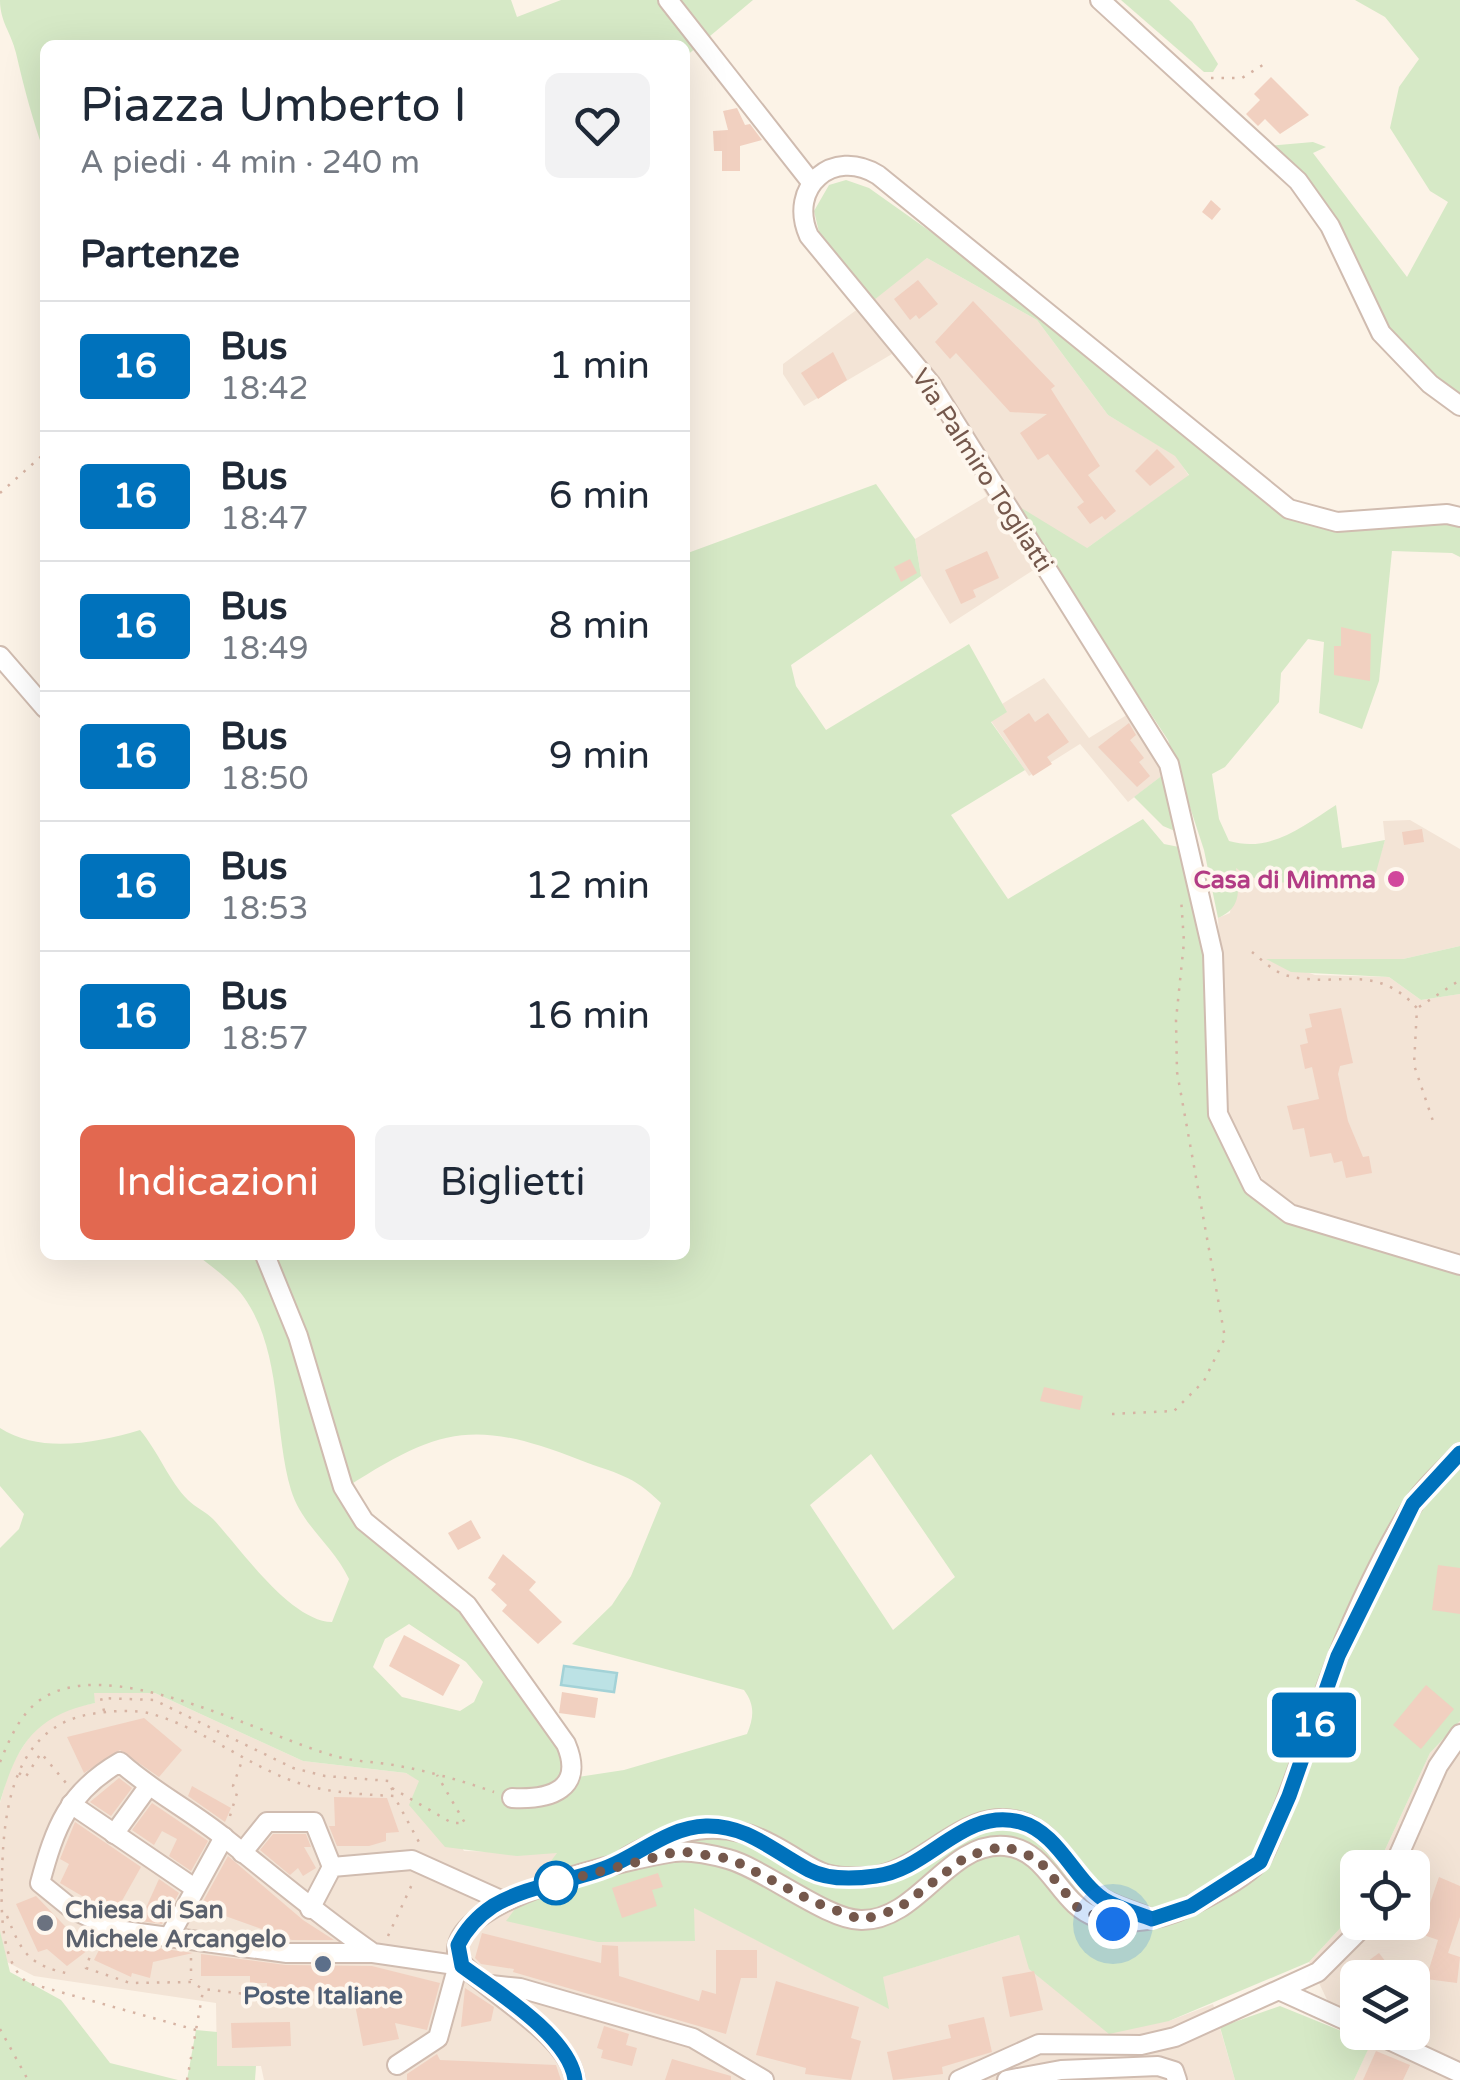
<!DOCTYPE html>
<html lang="it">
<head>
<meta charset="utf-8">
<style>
  body { margin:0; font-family:"Varela Round",sans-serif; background:#f2f2f3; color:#1f2937; height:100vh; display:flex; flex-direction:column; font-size:38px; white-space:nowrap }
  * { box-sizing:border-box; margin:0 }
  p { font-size:32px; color:#747a83 }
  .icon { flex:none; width:55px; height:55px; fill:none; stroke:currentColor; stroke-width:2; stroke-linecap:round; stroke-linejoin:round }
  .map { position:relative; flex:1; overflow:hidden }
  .drawer { position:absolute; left:40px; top:40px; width:650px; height:1220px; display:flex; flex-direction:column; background:#fff; border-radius:15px; box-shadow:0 10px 40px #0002 }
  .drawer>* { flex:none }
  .badge { padding:0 20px; border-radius:8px; font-size:35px; line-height:65px }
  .fabs { position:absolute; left:1340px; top:1850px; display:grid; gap:20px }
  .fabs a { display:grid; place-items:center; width:90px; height:90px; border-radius:15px; background:#fff; box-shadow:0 10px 40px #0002; font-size:50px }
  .you { position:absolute; width:50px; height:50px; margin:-25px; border:8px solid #fff; border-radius:50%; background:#1a73e8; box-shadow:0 0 0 15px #1a73e833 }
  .map>.badge { position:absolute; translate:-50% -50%; box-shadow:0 0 0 5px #fff }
  h2 { padding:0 40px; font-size:38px; line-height:90px }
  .round { display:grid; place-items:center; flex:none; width:105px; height:105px; border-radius:15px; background:#f2f2f3 }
  .overview { display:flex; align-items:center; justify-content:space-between; height:170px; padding:0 40px }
  h1 { font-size:48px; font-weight:600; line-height:75px }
  .primary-button { display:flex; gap:20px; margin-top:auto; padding:20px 40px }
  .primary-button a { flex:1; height:115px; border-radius:15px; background:#e26850; color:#fff; font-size:40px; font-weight:600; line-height:115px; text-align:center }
  .primary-button a+a { background:#f2f2f3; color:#1f2937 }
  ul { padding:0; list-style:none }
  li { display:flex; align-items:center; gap:30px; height:130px; padding:0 40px; border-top:2px solid #e0e1e3 }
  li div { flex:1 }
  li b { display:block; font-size:38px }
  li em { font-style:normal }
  li .badge { min-width:110px; font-weight:700; text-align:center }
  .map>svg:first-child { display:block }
  .residential { fill:#f3e4d6 }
  .green { fill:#d6e9c6; fill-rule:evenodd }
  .water { fill:#bce2e5; stroke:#a3d2d7; stroke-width:2.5 }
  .building { fill:#f1d0c0 }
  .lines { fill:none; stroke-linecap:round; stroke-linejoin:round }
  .minor-casing { stroke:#d0bcb0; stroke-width:22 }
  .path { stroke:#d6b3a3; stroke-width:2.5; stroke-dasharray:2.5 8; stroke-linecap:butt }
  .minor { stroke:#fff; stroke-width:18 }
  .line-casing { stroke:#fff; stroke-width:22 }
  .line { stroke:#0072bc; stroke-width:15 }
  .walk { stroke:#75584c; stroke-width:10; stroke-dasharray:0 18 }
  .hotel-dot { fill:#d1479c; stroke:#fef7ee; stroke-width:4 }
  .stop-dot { fill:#fff; stroke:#0072bc; stroke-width:5 }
  .worship-dot { fill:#6b7280; stroke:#fef7ee; stroke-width:4 }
  .service-dot { fill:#5c6f8a; stroke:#fef7ee; stroke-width:4 }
  .labels { text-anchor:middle; stroke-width:8; stroke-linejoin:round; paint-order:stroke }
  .street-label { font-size:25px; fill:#75584c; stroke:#fef7ee }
  .hotel-label { font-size:25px; font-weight:bold; fill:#b23c85; stroke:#fef7ee; text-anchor:end }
  .worship-label { font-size:25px; font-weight:bold; fill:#5b616d; stroke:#fef7ee; text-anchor:start }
  .service-label { font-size:25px; font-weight:bold; fill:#4e5e75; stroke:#fef7ee }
</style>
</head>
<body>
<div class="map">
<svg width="1460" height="2080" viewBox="0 0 1460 2080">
  <rect width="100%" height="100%" fill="#fcf3e7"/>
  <g class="residential">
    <path d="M927 258 1037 320 1108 415 1176 456 1189 476 1087 548 1049 560 950 624 921 576 915 539 987 496 925 394 892 354 804 406 783 374V364Z"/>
    <path d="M1044 678 1089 738 1130 713 1164 774 1128 802 1080 744 1029 776 991 721 1006 712 1002 704Z"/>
    <path d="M1410 820 1460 849V946L1403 959H1269L1315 975 1389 977 1421 1000 1460 994V1255L1306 1211 1265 1184 1226 1108 1218 918 1230 913 1235 867 1300 882 1352 873 1374 875 1385 840 1383 821Z"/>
    <path d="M136 1690 155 1693 303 1761 406 1773 419 1780 464 1851 558 1853 507 1920 695 1940 693 1907 888 2008 882 1977 1019 1935 1169 2021 1213 2004 1235 2080H264L261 2066H217L216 2003 34 1976 5 1961 0 1931V1803L10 1767 33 1731 61 1710 95 1703 93 1693Z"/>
    <path d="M1460 1721V2080H1354L1375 2033 1412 2032V1978H1358L1357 2022 1332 2010 1309 1962 1357 1910 1358 1922H1412V1868L1377 1867 1430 1753Z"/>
  </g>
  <g class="green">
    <path d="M0 0H511L517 17 561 0H753L685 57V45H45V155C33 121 24 88 16 53 11 32 0 22 0 0Z"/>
    <path d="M1121 0H1169L1192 22 1218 64 1213 72H1204Z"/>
    <path d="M1355 0H1460V395C1375 333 1324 233 1267 146L1313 142 1326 147 1313 153 1407 277 1448 202 1430 191 1390 128 1399 87 1419 59 1385 17Z"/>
    <path d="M846 180 869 188 1034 305 1285 513 1446 518 1460 523V557L1452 553 1392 551 1379 681 1362 729 1319 713 1324 642 1308 639 1281 673 1279 702 1225 767 1212 774 1219 819 1229 841C1270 853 1302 827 1336 805L1342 848 1385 840 1375 876C1329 870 1277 899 1236 868 1239 890 1242 908 1218 918L1204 850 1168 740 1010 501 1087 548 1189 475 1175 456 1108 415 1037 320 927 258 874 300 819 232 814 211 829 185Z"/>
    <path d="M876 484 915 539 921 576 791 665 796 686 826 730 969 644 1007 712 991 722 1025 770 951 815 1008 899 1143 819 1164 844 1179 847 1209 954 1214 1115 1249 1188 1287 1217 1460 1270V1721L1430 1753 1377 1867 1358 1868 1357 1910 1309 1962 1169 2021 1109 2034 1029 1969 1019 1935 883 1977 889 2009 694 1908 695 1941 598 1942 506 1921 557 1853 517 1856 445 1847 409 1805 419 1781 406 1773 303 1761 155 1693H94L95 1703C34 1716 17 1745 0 1802V1548L19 1529 24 1514 0 1486V1428C40 1454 97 1443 140 1430 158 1451 169 1481 188 1500 195 1507 206 1512 213 1519 241 1549 290 1621 332 1622L349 1579C333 1545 302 1526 291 1490 273 1428 283 1351 243 1296 232 1281 212 1267 197 1255H262L341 1489 465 1608 578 1777 624 1770 747 1734C754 1717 755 1705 744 1690L572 1644 612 1605 631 1576 661 1503C632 1474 616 1474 580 1460 475 1419 440 1427 347 1487L268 1255H685V554ZM871 1454 955 1577 893 1630 810 1505ZM409 1624 466 1662 483 1682 474 1702 460 1711 402 1697 373 1667 385 1639Z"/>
    <path d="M1164 774 1182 834 1163 826 1134 797Z"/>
    <path d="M1460 946V994L1421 1000 1389 977 1291 972 1266 959H1403Z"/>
    <path d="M0 1931 10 1972 61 2000 110 2063 178 2080H0Z"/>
    <path d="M1280 2006 1371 2043 1354 2080H1235L1220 2027Z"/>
    <path d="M196 2030 217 2032V2066H256L255 2080H187Z"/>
  </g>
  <path class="water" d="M564 1666 617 1673 614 1692 561 1685Z"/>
  <g class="building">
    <path d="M1271 77 1309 115 1280 134 1265 119 1258 126 1246 114 1260 100 1254 94Z"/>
    <path d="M737 108 745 125 750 124 762 140 740 146V171H722V151H714L713 131 728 130 723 111Z"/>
    <path d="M1211 200 1221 209 1212 220 1202 212Z"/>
    <path d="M918 280 938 304 919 319 916 315 910 320 894 299Z"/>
    <path d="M973 301 1055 386 1051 389 1100 466 1088 475 1116 511 1105 520 1102 516 1090 524 1077 507 1084 502 1048 454 1038 460 1020 433 1047 414 1010 412 956 353 950 359 935 342Z"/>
    <path d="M833 352 847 380 818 399 801 373Z"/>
    <path d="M1157 449 1175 467 1150 486 1135 471Z"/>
    <path d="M987 551 999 578 973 590 976 597 961 604 945 570Z"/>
    <path d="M910 559 917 573 901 582 894 567Z"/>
    <path d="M1341 627 1371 634 1370 681 1334 675V646H1341Z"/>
    <path d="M1029 713 1035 722 1048 713 1069 742 1047 757 1052 764 1033 776 1003 731Z"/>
    <path d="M1129 723 1136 735 1130 740 1144 758 1139 762 1150 776 1137 787 1098 747Z"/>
    <path d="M1422 829 1424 842 1404 845 1402 832Z"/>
    <path d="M1341 1008 1353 1063 1340 1066 1338 1074 1348 1121 1363 1157 1369 1156 1372 1173 1346 1178 1342 1161 1334 1163 1331 1153 1310 1157 1304 1128 1293 1130 1287 1106 1319 1099 1312 1067 1305 1069 1300 1045 1308 1043 1305 1029 1312 1027 1309 1014Z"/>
    <path d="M1044 1387 1083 1396 1080 1410 1040 1401Z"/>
    <path d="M471 1520 481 1538 458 1550 448 1533Z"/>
    <path d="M503 1554 536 1582 529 1590 562 1622 538 1644 502 1611 507 1605 491 1590 496 1584 488 1578Z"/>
    <path d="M1438 1565 1460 1568V1614L1432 1610Z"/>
    <path d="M404 1635 460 1665 443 1696 389 1666Z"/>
    <path d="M1426 1685 1454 1709 1421 1749 1393 1725Z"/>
    <path d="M562 1692 598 1698 595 1718 559 1713Z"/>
    <path d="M144 1718 182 1750 159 1777 120 1750 84 1773 67 1737Z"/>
    <path d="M119 1778 132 1788 111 1816 90 1802Z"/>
    <path d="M192 1786 231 1808 225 1822 188 1796Z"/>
    <path d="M334 1797 387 1798 399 1832 386 1833V1841L369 1846H337L329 1826H335Z"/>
    <path d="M152 1803 208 1841 191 1871 169 1856 177 1839 162 1831 154 1845 132 1830Z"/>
    <path d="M75 1822 141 1867 114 1915 60 1883 69 1864 60 1859Z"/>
    <path d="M273 1834H306L311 1847H304L316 1868 303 1876 298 1868 290 1875 260 1850Z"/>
    <path d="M228 1856 303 1920 334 1940H292L200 1907Z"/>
    <path d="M658 1873 663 1887 652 1890 657 1906 622 1918 612 1888Z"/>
    <path d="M1439 1877 1460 1886V1917L1448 1953 1460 1957 1457 1983 1426 1979 1438 1940 1412 1931V1897L1430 1903Z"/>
    <path d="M159 1879 179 1893 162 1924 140 1921Z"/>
    <path d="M36 1896 88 1950 67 1966 47 1949 38 1952 16 1904Z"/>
    <path d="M482 1933 601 1963 602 1945 618 1946 619 1976 699 2001 702 1990 716 1994V1950H757V1978H741L726 2034 513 1972 514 1969 481 1964 475 1958Z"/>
    <path d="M105 1938 115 1942 193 1953 153 1962 150 1978 132 1973 131 1977 94 1960Z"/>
    <path d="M1379 1953 1398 1978H1345Z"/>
    <path d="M201 1954 286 1965 372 1966 440 1983 427 2030 395 2023 399 2039 363 2046 352 1989 267 1994V1983H250V1976H201Z"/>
    <path d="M1034 1971 1043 2010 1010 2017 1002 1977Z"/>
    <path d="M776 1981 859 2007 851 2038 861 2041 851 2080 805 2074 806 2068 756 2055Z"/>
    <path d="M465 1988 494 2007 491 2021 461 2027Z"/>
    <path d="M984 2017 992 2052 942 2067 943 2074 893 2080 887 2052 951 2038 948 2025Z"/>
    <path d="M290 2022 291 2046 232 2048 231 2023Z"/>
    <path d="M604 2026 629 2034 626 2045 637 2048 632 2066 601 2058 603 2050 597 2048Z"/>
    <path d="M1376 2051 1410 2065 1403 2080H1363Z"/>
    <path d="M437 2054 440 2060 556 2065 561 2080H407V2074Z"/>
    <path d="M672 2059 731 2076V2080H665Z"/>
  </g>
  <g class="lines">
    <g class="minor-casing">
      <g id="minor">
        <path d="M668 0 811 182"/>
        <path d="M1100 0 1298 181 1330 226 1381 333 1430 384 1460 406"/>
        <path d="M1460 517 1447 514 1337 522 1289 509 878 175C833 147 787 187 809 236L931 384 1169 764 1213 954 1218 1114 1253 1186 1290 1214 1460 1265"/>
        <path d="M0 656 45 708"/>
        <path d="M265 1255 298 1336 343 1487 364 1521 467 1605 566 1744C585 1789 551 1800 512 1798"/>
        <path d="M71 1804 193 1887"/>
        <path d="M114 1834 148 1787"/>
        <path d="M242 1853 267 1822H314L332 1867"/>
        <path d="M627 1857C675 1830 719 1816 771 1844 814 1866 814 1880 869 1877 924 1873 963 1804 1022 1822 1059 1834 1074 1881 1105 1900 1117 1907 1134 1911 1147 1917"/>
        <path d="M1393 1868 1438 1766 1460 1734"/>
        <path d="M310 1909 332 1867 412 1860 503 1901"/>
        <path d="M169 1937 224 1837"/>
        <path d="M373 1953C321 1917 275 1878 226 1839 192 1811 153 1792 120 1762 68 1792 55 1827 40 1883L72 1909 117 1930 287 1953H373L462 1966"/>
        <path d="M491 1985 520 1988 693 2038 764 2080"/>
        <path d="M1281 1991 1358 2026"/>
        <path d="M1372 2032 1460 2073"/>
        <path d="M397 2065 438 2038 458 1965"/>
        <path d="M575 2080C570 2029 457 1978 457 1952 455 1897 631 1859 674 1852 690 1850 713 1855 728 1859 763 1868 828 1921 862 1920 919 1920 948 1841 1005 1846 1040 1849 1053 1884 1075 1904 1106 1933 1158 1922 1192 1905 1212 1895 1243 1879 1258 1863 1266 1855 1270 1838 1275 1828 1299 1773 1315 1715 1337 1659 1354 1614 1387 1545 1413 1505 1425 1486 1445 1470 1460 1453"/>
        <path d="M959 2080 1039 2044 1141 2045 1175 2037 1318 1972 1368 1922"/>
        <path d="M1007 2080 1061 2070 1158 2066 1174 2071 1177 2080"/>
      </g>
    </g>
    <g class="path">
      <path d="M1211 78H1242L1266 63"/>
      <path d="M0 493 45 453"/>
      <path d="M1252 952C1262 960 1273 971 1285 975 1337 990 1373 960 1417 1008L1414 1065 1434 1124"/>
      <path d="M1419 1007 1460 980"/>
      <path d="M1112 1414 1174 1411 1204 1381 1225 1338 1177 1072 1176 1020 1184 942 1181 898"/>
      <path d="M104 1711 101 1698 154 1700 293 1768 325 1776 389 1781 394 1795"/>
      <path d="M0 1762C9 1741 17 1720 35 1704 102 1646 263 1737 338 1757 358 1762 379 1762 399 1766 431 1772 463 1781 494 1792"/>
      <path d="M19 1773 25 1778 41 1753 66 1783"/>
      <path d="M392 1788 452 1823H465L437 1775"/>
      <path d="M230 1816 237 1793 233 1786 243 1758"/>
      <path d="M7 1916C22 1954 29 1965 70 1974"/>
      <path d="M388 1936 414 1880"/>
      <path d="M96 1938 86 1968 130 1983 191 1982 203 1989 279 1998"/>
      <path d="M191 1958V1980"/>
      <path d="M0 2029 28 2080"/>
      <path d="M196 2030 28 1983C0 1963 1 1909 2 1877 3 1810 13 1727 91 1714 109 1711 134 1709 152 1714 201 1728 243 1762 290 1780 324 1793 358 1794 394 1796L420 1844"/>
      <path d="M187 2080 203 1991"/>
    </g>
    <use href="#minor" class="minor"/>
  </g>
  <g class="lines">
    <g class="line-casing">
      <path id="line" d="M575 2080C570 2037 496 1991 462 1966L458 1945C466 1929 478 1916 493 1906 528 1885 571 1882 608 1867 640 1854 669 1827 706 1826 748 1825 774 1852 809 1870 828 1880 855 1879 876 1876 929 1870 963 1807 1020 1822 1058 1832 1074 1879 1103 1899 1117 1908 1137 1913 1152 1919L1191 1906 1260 1862 1289 1796 1338 1656 1413 1504 1460 1453"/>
    </g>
    <use href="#line" class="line"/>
    <path class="walk" d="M556 1883 552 1884 679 1851 731 1859 814 1902 862 1920 898 1909 967 1856 1004 1846 1038 1859 1077 1907 1113 1924"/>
  </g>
  <circle class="hotel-dot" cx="1396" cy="879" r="10"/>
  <circle class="stop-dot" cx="556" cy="1883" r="20"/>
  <circle class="worship-dot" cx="45" cy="1923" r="10"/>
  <circle class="service-dot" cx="323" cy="1964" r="10"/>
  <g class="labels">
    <g class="street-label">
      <text transform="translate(983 470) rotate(57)" y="9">Via Palmiro Togliatti</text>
    </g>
    <g class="hotel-label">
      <text x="1376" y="888">Casa di Mimma</text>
    </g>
    <g class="worship-label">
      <text x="65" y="1918">Chiesa di San<tspan x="65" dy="29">Michele Arcangelo</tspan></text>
    </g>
    <g class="service-label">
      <text x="323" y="2004">Poste Italiane</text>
    </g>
  </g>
</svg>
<div class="fabs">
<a><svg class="icon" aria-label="locate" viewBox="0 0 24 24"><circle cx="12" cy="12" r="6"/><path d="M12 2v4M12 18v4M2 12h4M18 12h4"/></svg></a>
<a><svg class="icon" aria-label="layers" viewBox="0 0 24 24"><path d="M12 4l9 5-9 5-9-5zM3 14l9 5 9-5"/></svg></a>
</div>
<div class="you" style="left:1113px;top:1924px"></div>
<b class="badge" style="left:1314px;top:1725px;background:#0072bc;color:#fff">16</b>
<section class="drawer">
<div class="overview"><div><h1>Piazza Umberto I</h1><p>A piedi · 4 min · 240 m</p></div><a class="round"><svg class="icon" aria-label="heart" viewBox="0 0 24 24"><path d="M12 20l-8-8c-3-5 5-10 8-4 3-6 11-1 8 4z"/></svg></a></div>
<h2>Partenze</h2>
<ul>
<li><span class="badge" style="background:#0072bc;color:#fff">16</span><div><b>Bus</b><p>18:42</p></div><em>1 min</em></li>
<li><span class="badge" style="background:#0072bc;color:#fff">16</span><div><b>Bus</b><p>18:47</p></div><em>6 min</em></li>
<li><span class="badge" style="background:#0072bc;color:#fff">16</span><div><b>Bus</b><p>18:49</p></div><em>8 min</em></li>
<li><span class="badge" style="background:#0072bc;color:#fff">16</span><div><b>Bus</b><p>18:50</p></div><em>9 min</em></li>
<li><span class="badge" style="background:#0072bc;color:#fff">16</span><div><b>Bus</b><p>18:53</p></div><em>12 min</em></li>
<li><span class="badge" style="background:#0072bc;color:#fff">16</span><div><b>Bus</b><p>18:57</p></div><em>16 min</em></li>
</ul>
<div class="primary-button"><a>Indicazioni</a><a>Biglietti</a></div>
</section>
</div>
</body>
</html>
